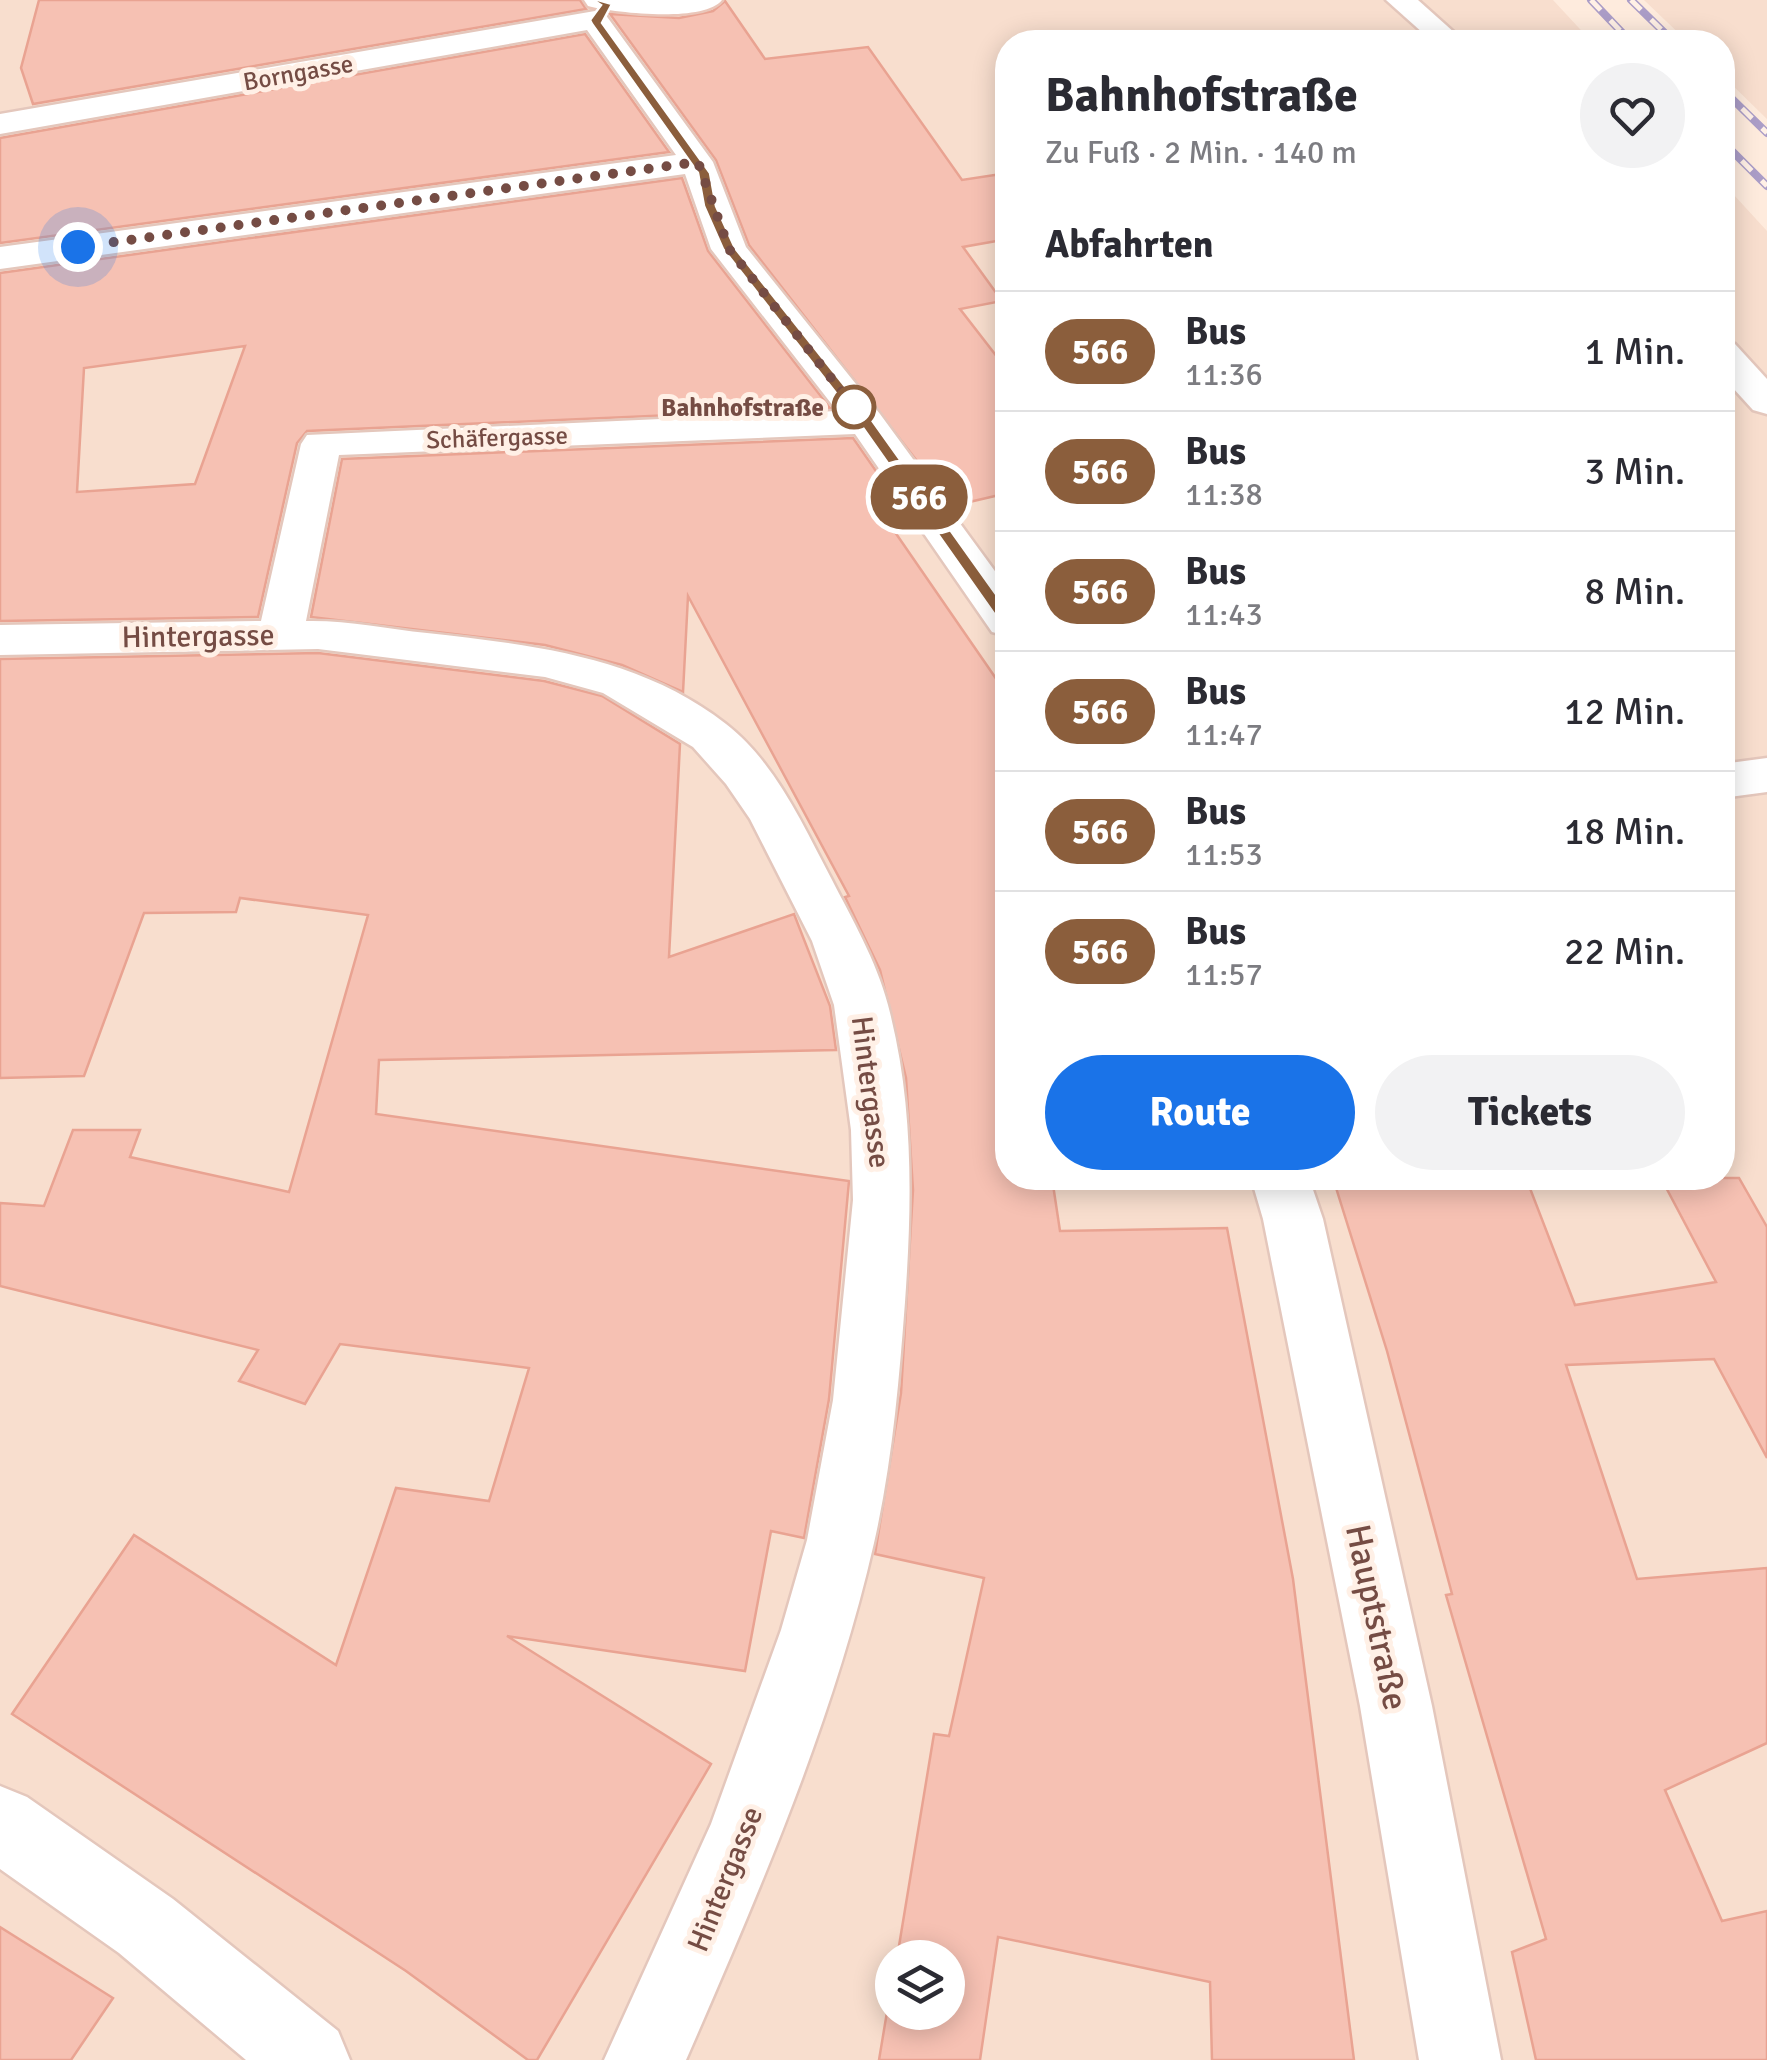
<!DOCTYPE html>
<html lang="de">
<head>
<meta charset="utf-8">
<style>
  body { margin:0; font-family:Signika,sans-serif; background:#f2f2f3; color:#2b2b33; height:100vh; display:flex; flex-direction:column; font-size:38px; white-space:nowrap }
  * { box-sizing:border-box; margin:0 }
  p { font-size:32px; color:#7c7c81 }
  .icon { flex:none; width:55px; height:55px; fill:none; stroke:currentColor; stroke-width:2; stroke-linecap:round; stroke-linejoin:round }
  .map { position:relative; flex:1; overflow:hidden }
  .side { position:absolute; left:995px; top:30px; width:740px; height:1160px; display:flex; flex-direction:column; background:#fff; border-radius:40px; box-shadow:0 5px 25px #0003 }
  .side>* { flex:none }
  .badge { padding:0 20px; border-radius:32px; font-size:35px; line-height:65px }
  .buttons { position:absolute; left:875px; top:1940px; display:grid; gap:20px }
  .buttons a { display:grid; place-items:center; width:90px; height:90px; border-radius:50%; background:#fff; box-shadow:0 5px 25px #0003; font-size:50px }
  .you { position:absolute; width:50px; height:50px; margin:-25px; border:8px solid #fff; border-radius:50%; background:#1a73e8; box-shadow:0 0 0 15px #1a73e833 }
  .map>.badge { position:absolute; translate:-50% -50%; box-shadow:0 0 0 5px #fff }
  h2 { padding:0 50px; font-size:38px; line-height:90px }
  .round { display:grid; place-items:center; flex:none; width:105px; height:105px; border-radius:52px; background:#f2f2f3 }
  .summary { display:flex; align-items:center; justify-content:space-between; height:170px; padding:0 50px }
  h1 { font-size:48px; font-weight:700; line-height:75px }
  .primary-button { display:flex; gap:20px; margin-top:auto; padding:20px 50px }
  .primary-button a { flex:1; height:115px; border-radius:60px; background:#1a73e8; color:#fff; font-size:40px; font-weight:700; line-height:115px; text-align:center }
  .primary-button a+a { background:#f2f2f3; color:#2b2b33 }
  ul { padding:0; list-style:none }
  li { display:flex; align-items:center; gap:30px; height:120px; padding:0 50px; border-top:2px solid #e1e1e2 }
  li div { flex:1 }
  li b { display:block; font-size:38px }
  li em { font-style:normal }
  li .badge { min-width:110px; font-weight:700; text-align:center }
  .map>svg:first-child { display:block }
  .residential { fill:#f8dece; fill-rule:evenodd }
  .building { fill:#f6c1b3; stroke:#e9a392; stroke-width:2.5; fill-rule:evenodd }
  .lines { fill:none; stroke-linecap:round; stroke-linejoin:round }
  .street-casing { stroke:#e4c7bc; stroke-width:5 }
  .secondary-casing { stroke:#eac6b9; stroke-width:5 }
  .street { fill:#fff; fill-rule:evenodd }
  .secondary { fill:#fff; fill-rule:evenodd }
  .rail-casing { stroke:#ab9dc7; stroke-width:8 }
  .rail { stroke:#fff0e6; stroke-width:5; stroke-dasharray:14; stroke-linecap:butt }
  .line { fill:#8b5e3c; stroke:#fff; stroke-width:2.5 }
  .walk { stroke:#754c44; stroke-width:10; stroke-dasharray:0 18 }
  .stop-dot { fill:#fff; stroke:#8b5e3c; stroke-width:5 }
  .labels { text-anchor:middle; stroke-width:10; stroke-linejoin:round; paint-order:stroke }
  .far-street-label { font-size:25px; fill:#754c44; stroke:#fff0e6 }
  .far-stop-label { font-size:25px; font-weight:bold; fill:#754c44; stroke:#fff0e6; text-anchor:end }
  .street-label { font-size:30px; fill:#754c44; stroke:#fff0e6 }
  .near-street-label { font-size:35px; fill:#754c44; stroke:#fff0e6 }
</style>
</head>
<body>
<div class="map">
<svg width="1767" height="2060" viewBox="0 0 1767 2060">
  <rect width="100%" height="100%" fill="#feebdd"/>
  <g class="residential">
    <path d="M0 0H1553L1592 42H1008V1178H1722L1723 183 1767 231V2060H0ZM892 1958H948V2012H892Z"/>
    <path d="M1644 0H1767V119L1723 76 1722 42H1688Z"/>
  </g>
  <g class="building">
    <path d="M39 0H580L586 9 33 104 21 68Z"/>
    <path d="M725 1 765 59 868 47 962 180 1008 173V239L963 247 1002 301 960 309 1008 371V493L952 506 749 245 716 160 610 14 679 18 713 11Z"/>
    <path d="M585 34 669 152 0 243V138Z"/>
    <path d="M682 178 708 251 830 408 307 431 297 443 258 617 0 621V273ZM245 346 195 484 77 492 84 368Z"/>
    <path d="M853 438 908 517 888 522 1008 696V1178H1052L1060 1231 1227 1228 1293 1579 1354 2060H1212L1210 1982 998 1937 980 2060H879L892 1982V2012H948V1958H897L934 1734 949 1736 984 1578 875 1554 901 1393 913 1190 906 1078 880 970 845 897 849 896 688 596 683 692 622 665 545 645 311 617 342 459Z"/>
    <path d="M318 653 544 681 602 696 680 744 669 957 794 914 830 1006 836 1050 379 1060 376 1114 849 1181 829 1399 804 1538 771 1531 745 1671 507 1636 711 1764 537 2060H528L406 1971 12 1714 134 1535 336 1665 396 1488 489 1501 529 1368 340 1344 305 1404 239 1381 258 1350 0 1286V1203L44 1206 73 1130H140L130 1157 289 1192 368 915 240 898 236 912 144 913 84 1076 0 1078V659Z"/>
    <path d="M1333 1178H1526L1575 1305 1716 1282 1661 1178H1739L1767 1227V1458L1714 1359 1566 1365 1637 1579 1767 1568V1743L1665 1790 1722 1921 1767 1911V2060H1536L1512 1952 1546 1939 1446 1595 1452 1594 1387 1351Z"/>
    <path d="M0 1927 113 1998 71 2060H0Z"/>
  </g>
  <g class="lines">
    <g class="street-casing">
      <g id="street">
        <path d="M1386 0H1418L1465 42H1433Z"/>
        <path d="M595 11 605 14 713 162 746 247 880 414 1008 589V636L992 632 855 434 339 455 306 621C346 620 387 629 427 633 532 645 639 656 726 724 775 762 803 825 831 878 852 919 876 960 888 1005 914 1103 912 1203 905 1302 899 1382 892 1464 874 1543 833 1722 759 1892 686 2060H604L711 1824 781 1630 807 1540 833 1400 853 1200 851 1130 834 1005 812 941 750 819 726 784 693 747 603 693 545 677 318 649 0 655V625L261 621 301 444 307 435 837 411 711 249 685 174 0 269V247L676 155 587 30 0 134V114Z"/>
        <path d="M1722 341 1735 344 1767 379V414L1753 410 1722 376Z"/>
        <path d="M1767 758V792L1722 798V764Z"/>
        <path d="M1251 1178H1309L1323 1219 1432 1706 1501 2060H1419L1360 1706 1263 1219Z"/>
        <path d="M0 1786 27 1797 173 1899 338 2031 350 2060H246L119 1953 0 1869Z"/>
      </g>
    </g>
    <g class="secondary-casing">
      <path id="secondary" d="M584 0H722C704 23 615 13 588 6Z"/>
    </g>
    <use href="#street" class="street"/>
    <use href="#secondary" class="secondary"/>
    <g class="rail-casing">
      <g id="rail">
        <path d="M1591 0 1631 42"/>
        <path d="M1631 0 1674 42"/>
        <path d="M1722 89 1767 133"/>
        <path d="M1722 141 1767 186"/>
      </g>
    </g>
    <use href="#rail" class="rail"/>
  </g>
  <path class="line" d="M593 0H598L612 4 602 23 710 173 716 206 735 248 871 419 1013 618V625H1002L861 425 723 249 704 206 698 173 592 24 590 20 601 5Z"/>
  <g class="lines">
    <path class="walk" d="M78 247 698 162 729 249 854 407"/>
  </g>
  <circle class="stop-dot" cx="854" cy="407" r="20"/>
  <g class="labels">
    <g class="far-street-label">
      <text transform="translate(298 72) rotate(-10)" y="9">Borngasse</text>
      <text transform="translate(497 437) rotate(-2)" y="9">Schäfergasse</text>
    </g>
    <g class="far-stop-label">
      <text x="824" y="416">Bahnhofstraße</text>
    </g>
    <g class="street-label">
      <text transform="translate(198 636) rotate(-1)" y="10">Hintergasse</text>
      <text transform="translate(871 1092) rotate(83)" y="10">Hintergasse</text>
      <text transform="translate(725 1879) rotate(-68)" y="10">Hintergasse</text>
    </g>
    <g class="near-street-label">
      <text transform="translate(1377 1617) rotate(78)" y="12">Hauptstraße</text>
    </g>
  </g>
</svg>
<div class="buttons">
<a><svg class="icon" aria-label="layers" viewBox="0 0 24 24"><path d="M12 4l9 5-9 5-9-5zM3 14l9 5 9-5"/></svg></a>
</div>
<div class="you" style="left:78px;top:247px"></div>
<b class="badge" style="left:919px;top:497px;background:#8b5e3c;color:#fff">566</b>
<section class="side">
<div class="summary"><div><h1>Bahnhofstraße</h1><p>Zu Fuß · 2 Min. · 140 m</p></div><a class="round"><svg class="icon" aria-label="heart" viewBox="0 0 24 24"><path d="M12 20l-8-8c-3-5 5-10 8-4 3-6 11-1 8 4z"/></svg></a></div>
<h2>Abfahrten</h2>
<ul>
<li><span class="badge" style="background:#8b5e3c;color:#fff">566</span><div><b>Bus</b><p>11:36</p></div><em>1 Min.</em></li>
<li><span class="badge" style="background:#8b5e3c;color:#fff">566</span><div><b>Bus</b><p>11:38</p></div><em>3 Min.</em></li>
<li><span class="badge" style="background:#8b5e3c;color:#fff">566</span><div><b>Bus</b><p>11:43</p></div><em>8 Min.</em></li>
<li><span class="badge" style="background:#8b5e3c;color:#fff">566</span><div><b>Bus</b><p>11:47</p></div><em>12 Min.</em></li>
<li><span class="badge" style="background:#8b5e3c;color:#fff">566</span><div><b>Bus</b><p>11:53</p></div><em>18 Min.</em></li>
<li><span class="badge" style="background:#8b5e3c;color:#fff">566</span><div><b>Bus</b><p>11:57</p></div><em>22 Min.</em></li>
</ul>
<div class="primary-button"><a>Route</a><a>Tickets</a></div>
</section>
</div>
</body>
</html>
